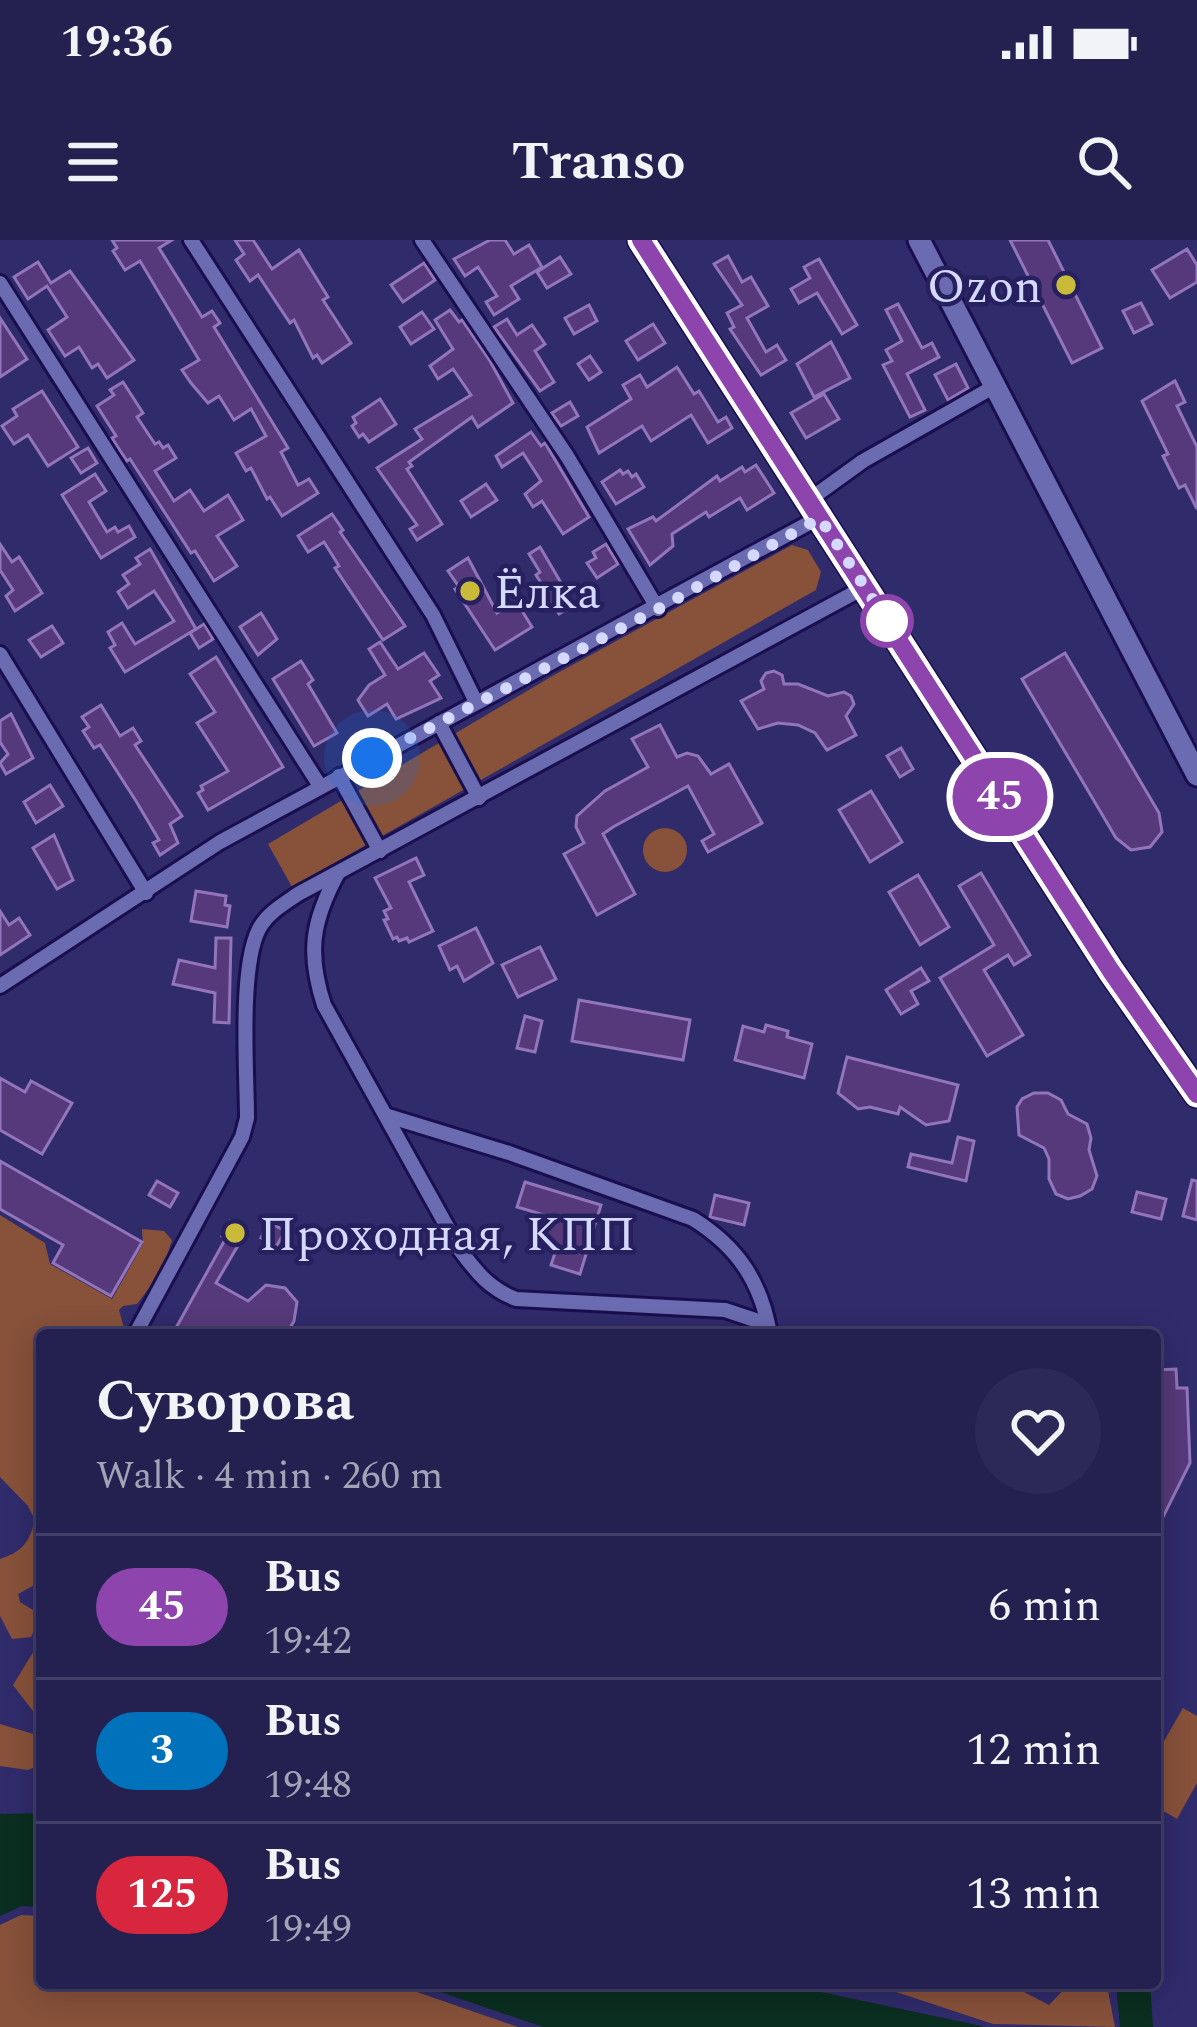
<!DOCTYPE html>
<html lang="en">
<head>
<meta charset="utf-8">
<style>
  body { margin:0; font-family:Spectral,serif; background:#2c2857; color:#f1f3f6; height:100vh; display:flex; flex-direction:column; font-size:45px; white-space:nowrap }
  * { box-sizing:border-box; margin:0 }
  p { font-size:39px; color:#a3a3b7 }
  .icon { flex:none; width:66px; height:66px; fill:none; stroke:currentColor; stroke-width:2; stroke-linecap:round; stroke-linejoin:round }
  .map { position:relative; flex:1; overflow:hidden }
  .details { position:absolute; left:36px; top:1089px; width:1125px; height:660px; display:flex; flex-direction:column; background:#242050; border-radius:12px; box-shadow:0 6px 30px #0003,0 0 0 3px #413e67 }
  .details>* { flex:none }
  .badge { padding:0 24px; border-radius:39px; font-size:42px; line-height:78px }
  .you { position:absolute; width:60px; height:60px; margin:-30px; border:9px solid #fff; border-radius:50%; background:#1a73e8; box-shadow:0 0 0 18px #1a73e833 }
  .map>.badge { position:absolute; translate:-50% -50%; box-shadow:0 0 0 6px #fff }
  .round { display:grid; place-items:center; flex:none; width:126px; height:126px; border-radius:63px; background:#2c2857 }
  .overview { display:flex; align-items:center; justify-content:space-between; height:204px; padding:0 60px }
  h1 { font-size:57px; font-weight:700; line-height:90px }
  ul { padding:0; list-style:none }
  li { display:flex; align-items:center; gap:36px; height:144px; padding:0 60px; border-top:3px solid #413e67 }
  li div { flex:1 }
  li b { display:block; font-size:45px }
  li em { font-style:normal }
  li .badge { min-width:132px; font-weight:700; text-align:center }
  .status { display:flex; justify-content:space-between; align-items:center; height:84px; padding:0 60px; background:#242050; direction:ltr }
  .status svg { height:33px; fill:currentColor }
  header { display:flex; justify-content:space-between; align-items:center; height:156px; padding:0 60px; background:#242050; font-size:54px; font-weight:700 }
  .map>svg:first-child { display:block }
  .green { fill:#87513a }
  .water { fill:#0a2e20 }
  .building { fill:#56397a; stroke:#9275bb; stroke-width:3 }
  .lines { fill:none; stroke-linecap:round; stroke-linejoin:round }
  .street-casing { stroke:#1a0f4e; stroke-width:20 }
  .secondary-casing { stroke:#1a0f4e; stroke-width:27 }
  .primary-casing { stroke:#1a0f4e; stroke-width:30 }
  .street { stroke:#6b6bb1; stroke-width:14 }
  .secondary { stroke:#6b6bb1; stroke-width:21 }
  .primary { stroke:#9e6fa9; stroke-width:24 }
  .line-casing { stroke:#fff; stroke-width:27 }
  .line { stroke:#8e44ad; stroke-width:18 }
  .walk { stroke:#d5d8ff; stroke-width:12; stroke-dasharray:0 21.6 }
  .poi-dot { fill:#c9ba3a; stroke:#27205f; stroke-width:4.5 }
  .stop-dot { fill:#fff; stroke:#8e44ad; stroke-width:6 }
  .labels { text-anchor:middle; stroke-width:9; stroke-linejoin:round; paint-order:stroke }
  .poi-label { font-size:48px; fill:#d5d8ff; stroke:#27205f; text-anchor:start }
</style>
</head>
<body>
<div class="status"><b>19:36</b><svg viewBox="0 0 49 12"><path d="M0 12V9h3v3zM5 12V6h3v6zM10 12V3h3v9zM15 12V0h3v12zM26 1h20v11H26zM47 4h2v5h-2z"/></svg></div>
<header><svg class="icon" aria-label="menu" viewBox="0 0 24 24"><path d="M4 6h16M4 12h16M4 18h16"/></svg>Transo<svg class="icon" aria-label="search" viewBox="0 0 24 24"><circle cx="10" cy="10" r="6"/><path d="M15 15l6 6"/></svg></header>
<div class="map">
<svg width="1197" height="1787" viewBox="0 0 1197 1787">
  <rect width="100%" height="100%" fill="#302b6b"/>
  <g class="green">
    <path d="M792 305 808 310 821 332 816 350 292 647 268 604 554 435Z"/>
    <circle cx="665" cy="610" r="22"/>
    <path d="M0 975 45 1003 50 1024 112 1059 143 1004 142 989 164 991 172 1000 162 1031 137 1064 123 1066 119 1070 126 1095H42V1341L18 1354 20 1362 33 1370 36 1385 31 1397 12 1399 0 1376V1319C23 1311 29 1303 35 1280L28 1266 0 1237Z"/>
    <path d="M40 1401 42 1407V1483L13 1445Z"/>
    <path d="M1183 1468 1197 1476V1543L1177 1579 1155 1566V1517Z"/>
    <path d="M0 1484 40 1496 42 1524 28 1530 0 1526Z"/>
    <path d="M21 1675 42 1676V1743H391L518 1787H0V1685Z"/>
    <path d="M869 1743H1007L1049 1765 1070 1743H1095L1108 1751 1115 1787 993 1784Z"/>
  </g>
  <g class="water">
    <path d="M42 1573V1667L22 1666 0 1676V1574Z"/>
    <path d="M414 1743H779L986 1787H543Z"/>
    <path d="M1116 1743H1150L1153 1787H1120Z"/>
  </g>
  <g class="building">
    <path d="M112 0H172L159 8 202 77 212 71 220 83 214 87 288 208 281 212 298 245 309 239 318 253 282 276 270 257 267 259 251 228 246 231 236 213 266 196 251 169 234 180 219 156 208 163 191 143 182 130 199 120 140 21 125 30 113 11 117 8Z"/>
    <path d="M235 0H253L272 29 299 10 328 57 323 60 351 103 322 123 317 115 313 118 294 80 290 83 258 35 250 41 236 20 244 14Z"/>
    <path d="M490 0H505L514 14 529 5 542 27 511 46 519 59 494 75 486 62 497 56 478 27 465 36 454 19Z"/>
    <path d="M1010 0H1048L1102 108 1072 123Z"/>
    <path d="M1187 9 1197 25V42L1170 58 1152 30Z"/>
    <path d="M728 16 742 42 751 37 768 66 747 78 766 112 777 105 786 120 761 135 730 89 734 87 727 73 742 65 714 24Z"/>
    <path d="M560 17 571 34 547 48 537 32Z"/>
    <path d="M819 19 857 85 842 94 817 53 799 63 791 49 810 38 804 27Z"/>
    <path d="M38 22 51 43 70 31 134 120 107 138 98 124 92 128 79 107 65 116 48 90 67 77 47 46 28 59 14 37Z"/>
    <path d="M424 23 435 40 403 62 391 45Z"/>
    <path d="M1141 63 1152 84 1134 93 1123 71Z"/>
    <path d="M898 64 922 108 932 103 939 117 907 134 925 170 910 177 883 125 892 121 886 110 902 101 886 70Z"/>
    <path d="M589 65 597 81 574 94 565 78Z"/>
    <path d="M450 70 459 82 462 80 490 121 513 163 478 187 472 177 409 222 412 226 407 229 442 284 417 300 410 289 417 285 377 228 422 199 415 189 471 155 453 129 438 139 430 126 453 109 435 80Z"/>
    <path d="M422 72 434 89 411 104 400 87Z"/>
    <path d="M0 78 27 119 0 137Z"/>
    <path d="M507 79 517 95 532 85 545 104 535 111 554 142 540 151 494 87Z"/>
    <path d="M653 84 665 103 638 120 626 101Z"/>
    <path d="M831 102 850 138 814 157 797 124Z"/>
    <path d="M590 116 601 132 589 140 578 124Z"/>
    <path d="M956 124 968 148 948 160 935 135Z"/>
    <path d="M677 127 694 154 699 151 718 182 726 177 732 188 708 203 691 175 651 201 642 186 599 213 587 187 631 159 623 145 640 135 647 147Z"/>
    <path d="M1175 141 1185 162 1177 166 1197 207V269L1185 245 1179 248 1163 216 1168 214 1142 161Z"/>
    <path d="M123 142 143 173 137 177 155 204 159 202 163 208 168 205 176 218 155 231 174 261 190 250 204 271 228 255 243 280 217 296 237 326 214 341 195 311 191 313 130 219 127 221 119 209 112 198 116 196 97 166 114 155 110 150Z"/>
    <path d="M42 151 78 207 48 226 28 195 14 204 2 186 17 176 13 169Z"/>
    <path d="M824 154 839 179 806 198 791 173Z"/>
    <path d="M380 159 396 184 369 202 363 194 359 197 352 186 356 183 353 177Z"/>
    <path d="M570 162 578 176 561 186 552 173Z"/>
    <path d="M531 192 541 206 545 203 589 277 563 294 542 261 533 267 525 254 541 241 523 213 502 227 496 216Z"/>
    <path d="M88 208 97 223 81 233 71 218Z"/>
    <path d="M756 225 774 253 747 270 740 258 709 277 706 272 672 294 673 306 650 325 628 289 653 277 656 281 717 236 720 241 742 227 745 232Z"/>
    <path d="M620 230 623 234 628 231 632 237 636 234 644 247 616 264 602 242Z"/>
    <path d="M95 234 106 251 89 262 107 292 115 287 118 292 129 286 135 297 101 318 62 255Z"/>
    <path d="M486 244 497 260 471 277 461 261Z"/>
    <path d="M332 274 343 290 340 292 405 386 383 400 335 328 339 326 324 302 308 312 298 296Z"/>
    <path d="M0 304 12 322 19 317 42 353 15 371 6 356 13 350 0 330Z"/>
    <path d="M606 304 618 324 597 338 587 323 596 318 593 312Z"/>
    <path d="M540 307 574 365 559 374 553 364 549 366 540 351 545 349 536 335 540 332 529 314Z"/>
    <path d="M150 309 196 389 125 432 110 408 115 405 108 392 122 383 135 404 174 381 154 351 128 368 118 352 129 344 123 335 140 324 136 318Z"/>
    <path d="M468 318 497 373 516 361 532 387 495 410 455 349 459 347 448 331Z"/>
    <path d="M261 373 277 399 258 415 240 387Z"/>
    <path d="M204 384 213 399 199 408 190 393Z"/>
    <path d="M52 386 63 403 41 417 29 400Z"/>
    <path d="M380 402 398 429 424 413 439 435 430 441 441 458 396 479 387 464 368 476 358 460 369 445 385 435 369 409Z"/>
    <path d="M1065 413 1159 573 1162 592 1150 607 1131 610 1116 598 1022 439Z"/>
    <path d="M216 417 283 527 208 570 198 553 203 550 201 546 228 531 197 483 215 472 190 434Z"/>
    <path d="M301 421 313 440 308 444 337 493 314 506 273 439Z"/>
    <path d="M774 431 782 435 784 444H798L828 456 844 452 851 456 854 464 846 476 856 495 827 510 815 493 798 485 778 483 758 489 741 461 764 449 761 441 766 433Z"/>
    <path d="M101 465 120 496 133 488 141 501 135 505 182 576 170 584 178 603 160 615 153 603 159 600 136 561 100 505 94 508 83 491 89 487 82 477Z"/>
    <path d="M11 474 33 518 6 534 0 523 8 514 0 502V481Z"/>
    <path d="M660 485 677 517 687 513 698 516 711 534 729 524 762 583 708 612 702 601 714 594 688 546 613 587 603 594 635 654 597 675 564 614 584 603 576 587 577 576 605 551 648 527 632 499Z"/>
    <path d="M901 508 913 529 900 537 887 516Z"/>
    <path d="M50 545 63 566 36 583 24 562Z"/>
    <path d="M871 551 902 602 870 622 839 570Z"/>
    <path d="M54 595 73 640 57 649 33 608Z"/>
    <path d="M416 618 424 635 409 642 433 691 409 702 407 698 399 701 397 697 393 699 384 680 388 679 384 671 391 668 375 638Z"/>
    <path d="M981 633 1030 715 1014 725 1008 715 984 730 1023 795 987 816 940 738 994 705 959 646Z"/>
    <path d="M918 635 949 687 920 705 889 652Z"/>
    <path d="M196 651 226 656 225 665 230 666 227 687 191 681Z"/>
    <path d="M0 671 9 685 19 678 30 695 0 715Z"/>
    <path d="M476 688 493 723 464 741 457 726 450 730 439 706Z"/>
    <path d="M216 698H231L229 783 214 782 215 753 173 744 179 720 215 728Z"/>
    <path d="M540 707 556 739 518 757 502 725Z"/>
    <path d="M921 728 929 741 911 751 918 764 901 774 886 750Z"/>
    <path d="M579 760 690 780 683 820 572 801Z"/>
    <path d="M525 776 542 781 535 812 517 808Z"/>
    <path d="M766 785 788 791 787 797 812 804 804 838 735 820 743 786 764 792Z"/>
    <path d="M847 817 958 845 949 881 926 885 900 867 898 874 870 867 858 869 838 853Z"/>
    <path d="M0 838 25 852 31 841 72 863 42 914 0 890Z"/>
    <path d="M1034 853H1048L1061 860 1068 874 1087 884 1091 898 1089 910 1097 936 1092 949 1080 956 1068 959 1056 954 1049 939V919L1044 908 1019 895 1017 867 1022 859Z"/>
    <path d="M958 897 974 901 966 941 908 927 911 914 952 923Z"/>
    <path d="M0 921 142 1002 111 1056 53 1023 63 1005 0 969Z"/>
    <path d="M1192 940 1197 941V980L1183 976Z"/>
    <path d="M157 941 178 953 170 967 149 955Z"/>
    <path d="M525 942 601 965 580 1034 551 1025 557 1007 540 1002 543 994 536 992 541 974 517 967Z"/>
    <path d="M1137 952 1166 959 1161 979 1132 972Z"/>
    <path d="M715 955 749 963 744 985 710 977Z"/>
    <path d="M230 981 247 990 216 1043 248 1061 266 1045 285 1048 297 1062 294 1081 286 1095H172L226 998 222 996Z"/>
    <path d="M269 982 285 991 276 1007 261 998Z"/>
    <path d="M1176 1129 1177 1148H1187L1190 1223 1155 1293V1130Z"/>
  </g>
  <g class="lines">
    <g class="street-casing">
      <g id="street">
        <path d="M191 0 433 375 476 462"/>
        <path d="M422 0 567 216 658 369"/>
        <path d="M0 43 320 546"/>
        <path d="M809 260 863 221 995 146"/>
        <path d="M0 414 146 653"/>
        <path d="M439 483 479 558"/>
        <path d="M339 536 380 611"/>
        <path d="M338 633C312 681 307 713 324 765L460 1010C477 1033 490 1049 516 1059L725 1070 755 1080 771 1095"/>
        <path d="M0 746 220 602 820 277"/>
        <path d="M388 876 509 913 693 979C738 1007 761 1042 770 1094"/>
        <path d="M136 1093 242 897 247 878C247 833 238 718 262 684 271 671 285 663 298 654L865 347"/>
      </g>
    </g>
    <g class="secondary-casing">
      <path id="secondary" d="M919 0 1197 535"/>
    </g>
    <g class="primary-casing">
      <path id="primary" d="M641 0 1111 731 1197 854"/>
    </g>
    <use href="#street" class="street"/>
    <use href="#secondary" class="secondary"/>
    <use href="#primary" class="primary"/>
  </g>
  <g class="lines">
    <g class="line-casing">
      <path id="line" d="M641 0 1111 731 1197 854"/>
    </g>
    <use href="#line" class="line"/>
    <path class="walk" d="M372 518 658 369 820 278 890 386 887 381"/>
  </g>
  <g class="poi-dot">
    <circle cx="1066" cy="45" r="12"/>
    <circle cx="470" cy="351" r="12"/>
    <circle cx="235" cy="993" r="12"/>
  </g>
  <circle class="stop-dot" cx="887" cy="381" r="24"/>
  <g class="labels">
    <g class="poi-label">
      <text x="1042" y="62" text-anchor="end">Ozon</text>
      <text x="494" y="368">Ёлка</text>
      <text x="259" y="1010">Проходная, КПП</text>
    </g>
  </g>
</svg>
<div class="you" style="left:372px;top:518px"></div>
<b class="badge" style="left:1000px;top:557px;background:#8e44ad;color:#fff">45</b>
<section class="details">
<div class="overview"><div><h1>Суворова</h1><p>Walk · 4 min · 260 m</p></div><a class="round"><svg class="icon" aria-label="heart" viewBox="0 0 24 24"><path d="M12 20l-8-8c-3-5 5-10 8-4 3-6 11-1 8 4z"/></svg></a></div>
<ul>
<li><span class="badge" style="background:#8e44ad;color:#fff">45</span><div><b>Bus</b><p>19:42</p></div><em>6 min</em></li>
<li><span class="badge" style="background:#0072bc;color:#fff">3</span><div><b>Bus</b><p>19:48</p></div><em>12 min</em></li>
<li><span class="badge" style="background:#d7263d;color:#fff">125</span><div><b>Bus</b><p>19:49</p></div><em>13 min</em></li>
</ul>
</section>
</div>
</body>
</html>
